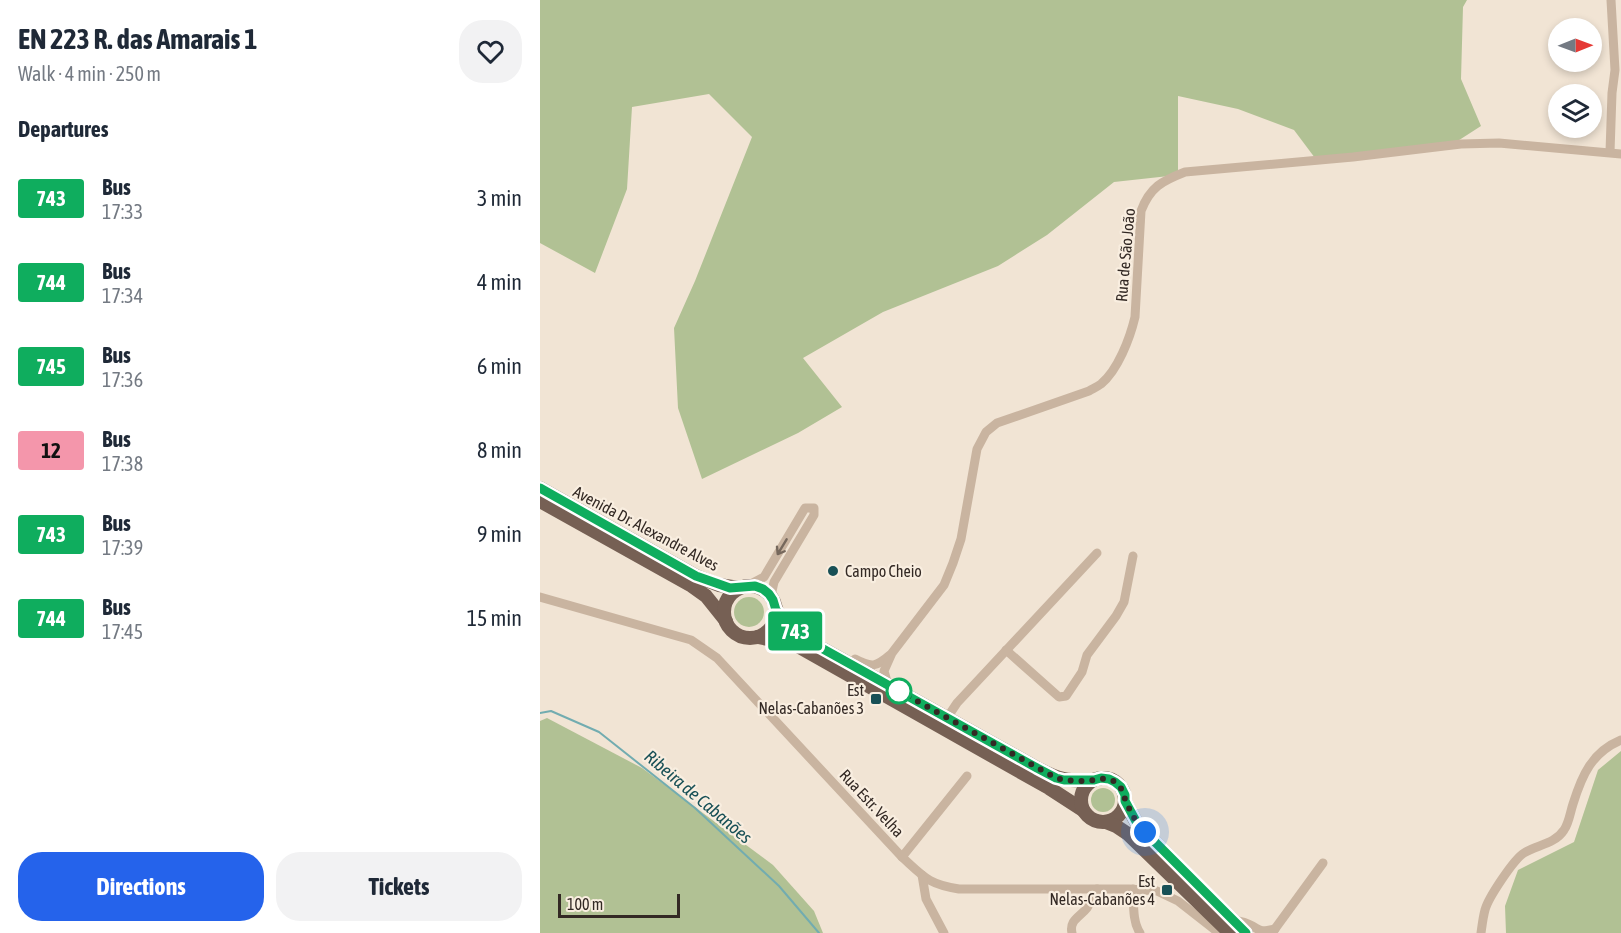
<!DOCTYPE html>
<html lang="en">
<head>
<meta charset="utf-8">
<style>
  body { margin:0; font-family:"Asap Condensed",sans-serif; background:#f2f2f3; color:#1f2937; height:100vh; display:flex; flex-direction:column; font-size:22px; white-space:nowrap }
  * { box-sizing:border-box; margin:0 }
  p { font-size:20px; color:#747a83 }
  .icon { flex:none; width:33px; height:33px; fill:none; stroke:currentColor; stroke-width:2; stroke-linecap:round; stroke-linejoin:round }
  .map { position:relative; flex:1; overflow:hidden }
  .sheet { display:flex; flex-direction:column; background:#fff; width:540px }
  .sheet>* { flex:none }
  .badge { padding:0 12px; border-radius:4px; font-size:21px; line-height:39px }
  .needle { width:39px; rotate:89deg }
  .buttons { position:absolute; left:1008px; top:18px; display:grid; gap:12px }
  .buttons a { display:grid; place-items:center; width:54px; height:54px; border-radius:50%; background:#fff; box-shadow:0 3px 9px #0003; font-size:30px }
  .scale { position:absolute; left:18px; bottom:15px; width:122px; box-sizing:border-box; padding-left:6px; border:3px solid #332924; border-top:0; font-size:16px; line-height:21px; white-space:nowrap; color:#332924; -webkit-text-stroke:4px #f9eee0; paint-order:stroke }
  .you { position:absolute; width:30px; height:30px; margin:-15px; border:4px solid #fff; border-radius:50%; background:#1a73e8; box-shadow:0 0 0 9px #1a73e833 }
  .map>.badge { position:absolute; translate:-50% -50%; box-shadow:0 0 0 3px #fff }
  h2 { padding:0 18px; font-size:22px; line-height:54px }
  .round { display:grid; place-items:center; flex:none; width:63px; height:63px; border-radius:24px; background:#f2f2f3 }
  .summary { display:flex; align-items:center; justify-content:space-between; height:102px; padding:0 18px }
  h1 { font-size:28px; font-weight:700; line-height:45px }
  .cta { display:flex; gap:12px; margin-top:auto; padding:12px 18px }
  .cta a { flex:1; height:69px; border-radius:24px; background:#2563eb; color:#fff; font-size:24px; font-weight:700; line-height:69px; text-align:center }
  .cta a+a { background:#f2f2f3; color:#1f2937 }
  ul { padding:0; list-style:none }
  li { display:flex; align-items:center; gap:18px; height:84px; padding:0 18px }
  li div { flex:1 }
  li b { display:block; font-size:22px }
  li em { font-style:normal }
  li .badge { min-width:66px; font-weight:700; text-align:center }
  main { display:flex; flex:1; min-height:0 }
  .map>svg:first-child { display:block }
  .green { fill:#b1c194 }
  .lines { fill:none; stroke-linecap:round; stroke-linejoin:round }
  .stream { stroke:#72acb0; stroke-width:2 }
  .street { stroke:#c9b4a0; stroke-width:9 }
  .primary { stroke:#766054; stroke-width:14 }
  .oneway { stroke:#76685c }
  .line-casing { stroke:#fff; stroke-width:14 }
  .line { stroke:#0fad5e; stroke-width:9 }
  .walk { stroke:#332924; stroke-width:6; stroke-dasharray:0 10.8 }
  .poi-dot { fill:#185056; stroke:#f9eee0; stroke-width:2 }
  .stop-dot { fill:#fff; stroke:#0fad5e; stroke-width:3 }
  .labels { text-anchor:middle; stroke-width:4.5; stroke-linejoin:round; paint-order:stroke }
  .street-label { font-size:16px; fill:#332924; stroke:#f9eee0 }
  .poi-label { font-size:16px; fill:#332924; stroke:#f9eee0; text-anchor:end }
  .water-label { font-size:18px; font-style:italic; fill:#185056; stroke:#f9eee0 }
</style>
</head>
<body>
<main>
<section class="sheet">
<div class="summary"><div><h1>EN 223 R. das Amarais 1</h1><p>Walk · 4 min · 250 m</p></div><a class="round"><svg class="icon" aria-label="heart" viewBox="0 0 24 24"><path d="M12 20l-8-8c-3-5 5-10 8-4 3-6 11-1 8 4z"/></svg></a></div>
<h2>Departures</h2>
<ul>
<li><span class="badge" style="background:#0fad5e;color:#fff">743</span><div><b>Bus</b><p>17:33</p></div><em>3 min</em></li>
<li><span class="badge" style="background:#0fad5e;color:#fff">744</span><div><b>Bus</b><p>17:34</p></div><em>4 min</em></li>
<li><span class="badge" style="background:#0fad5e;color:#fff">745</span><div><b>Bus</b><p>17:36</p></div><em>6 min</em></li>
<li><span class="badge" style="background:#f496ab;color:#111">12</span><div><b>Bus</b><p>17:38</p></div><em>8 min</em></li>
<li><span class="badge" style="background:#0fad5e;color:#fff">743</span><div><b>Bus</b><p>17:39</p></div><em>9 min</em></li>
<li><span class="badge" style="background:#0fad5e;color:#fff">744</span><div><b>Bus</b><p>17:45</p></div><em>15 min</em></li>
</ul>
<div class="cta"><a>Directions</a><a>Tickets</a></div>
</section>
<div class="map">
<svg width="1081" height="933" viewBox="0 0 1081 933">
  <rect width="100%" height="100%" fill="#f1e4d4"/>
  <g class="green">
    <path d="M0 0H927L923 7 921 79 941 126 913 144 778 162 754 130 698 109 638 96V175L574 182 507 235 458 266 343 312 263 358 302 407 258 433 162 479 138 408 134 328 155 281 212 137 169 94 92 107 87 189 55 273 0 243Z"/>
    <circle cx="209" cy="612" r="15"/>
    <path d="M7 718 102 768 233 865 274 911 283 933H0V721Z"/>
    <path d="M1081 751V933H966L965 906 978 870 1034 842 1058 770Z"/>
    <circle cx="563" cy="800" r="12"/>
  </g>
  <g class="lines">
    <path class="stream" d="M0 713 11 711 59 732 155 808 239 886 279 933"/>
    <g class="street">
      <path d="M1070 152 1072 93 1075 70 1071 0"/>
      <path d="M207 586 224 577 265 508H274V515L234 582 232 591 233 600"/>
      <path d="M0 597 151 640 177 658 362 857C384 877 388 884 419 889H589L617 891 638 901 679 933"/>
      <path d="M466 650 519 697 526 696 542 672 547 655 576 616 584 602 593 556"/>
      <path d="M315 659C332 668 336 667 350 655"/>
      <path d="M348 685 344 671 352 653 404 585 413 563 421 539 437 449 446 432 457 423 549 391C552 389 557 387 561 384 578 370 590 338 595 317L601 211C610 187 622 181 645 172L813 157 921 144 959 143 1081 154"/>
      <path d="M407 718 417 703 557 553"/>
      <path d="M362 857 427 776"/>
      <path d="M382 875 386 899 404 933"/>
      <path d="M593 889C594 903 592 921 600 933"/>
      <path d="M694 920C698 921 704 922 708 924 722 930 717 933 735 929"/>
      <path d="M532 933C529 920 540 917 547 908 551 902 554 896 557 889"/>
      <path d="M732 933 783 863"/>
      <path d="M941 933C942 926 943 917 945 910 948 898 974 859 984 853 997 845 1015 844 1024 830 1029 823 1030 813 1033 804 1042 775 1052 752 1081 740"/>
    </g>
    <g class="primary">
      <path d="M0 488 156 576 179 585 199 588"/>
      <path d="M0 501 152 586 166 596 186 621"/>
      <circle cx="210" cy="612" r="26"/>
      <path d="M236 610 258 635 497 768C521 781 527 781 554 780"/>
      <path d="M218 637 254 644 509 788 543 810"/>
      <circle cx="563" cy="800" r="22"/>
      <path d="M585 802 598 825 662 890 706 933"/>
      <path d="M566 822 576 826 588 834 690 933"/>
    </g>
  </g>
  <defs><path id="oneway-shaft" d="M-6 0H5M1.5-3L5.5 0L1.5 3" fill="none" stroke-width="1.6" stroke-linecap="round" stroke-linejoin="round" transform="scale(1.5)"/></defs>
  <use class="oneway" href="#oneway-shaft" transform="translate(242 547) rotate(121)"/>
  <g class="lines">
    <g class="line-casing">
      <path id="line" d="M0 488 156 576 190 588 215 586 223 589 229 594 233 600 236 610 258 635 497 768 516 778 524 780H554L561 778 569 779 575 782 581 787 585 795V801L598 825 706 933"/>
    </g>
    <use href="#line" class="line"/>
    <path class="walk" d="M359 691 516 778C528 781 542 782 554 780 559 780 563 778 568 779 583 783 582 793 587 804 592 815 597 824 605 832"/>
  </g>
  <g class="poi-dot">
    <circle cx="293" cy="571" r="6"/>
    <rect x="330" y="693" width="12" height="12" rx="3"/>
    <rect x="621" y="884" width="12" height="12" rx="3"/>
  </g>
  <circle class="stop-dot" cx="359" cy="691" r="12"/>
  <g class="labels">
    <g class="street-label">
      <text transform="translate(585 255) rotate(-85)" y="6">Rua de São João</text>
      <text transform="translate(106 528) rotate(28)" y="6">Avenida Dr. Alexandre Alves</text>
      <text transform="translate(332 803) rotate(47)" y="6">Rua Estr. Velha</text>
    </g>
    <g class="poi-label">
      <text x="305" y="577" text-anchor="start">Campo Cheio</text>
      <text x="324" y="696">Est<tspan x="324" dy="18">Nelas-Cabanões 3</tspan></text>
      <text x="615" y="887">Est<tspan x="615" dy="18">Nelas-Cabanões 4</tspan></text>
    </g>
    <g class="water-label">
      <text transform="translate(158 797) rotate(40)" y="6">Ribeira de Cabanões</text>
    </g>
  </g>
</svg>
<div class="buttons">
<a><svg class="needle" viewBox="-14 -14 28 28"><path d="M0-13l5 13h-10z" fill="#e53935"/><path d="M0 13l5-13h-10z" fill="#747a83"/></svg></a>
<a><svg class="icon" aria-label="layers" viewBox="0 0 24 24"><path d="M12 4l9 5-9 5-9-5zM3 14l9 5 9-5"/></svg></a>
</div>
<div class="scale">100 m</div>
<div class="you" style="left:605px;top:832px"></div>
<b class="badge" style="left:255px;top:631px;background:#0fad5e;color:#fff">743</b>
</div>
</main>
</body>
</html>
